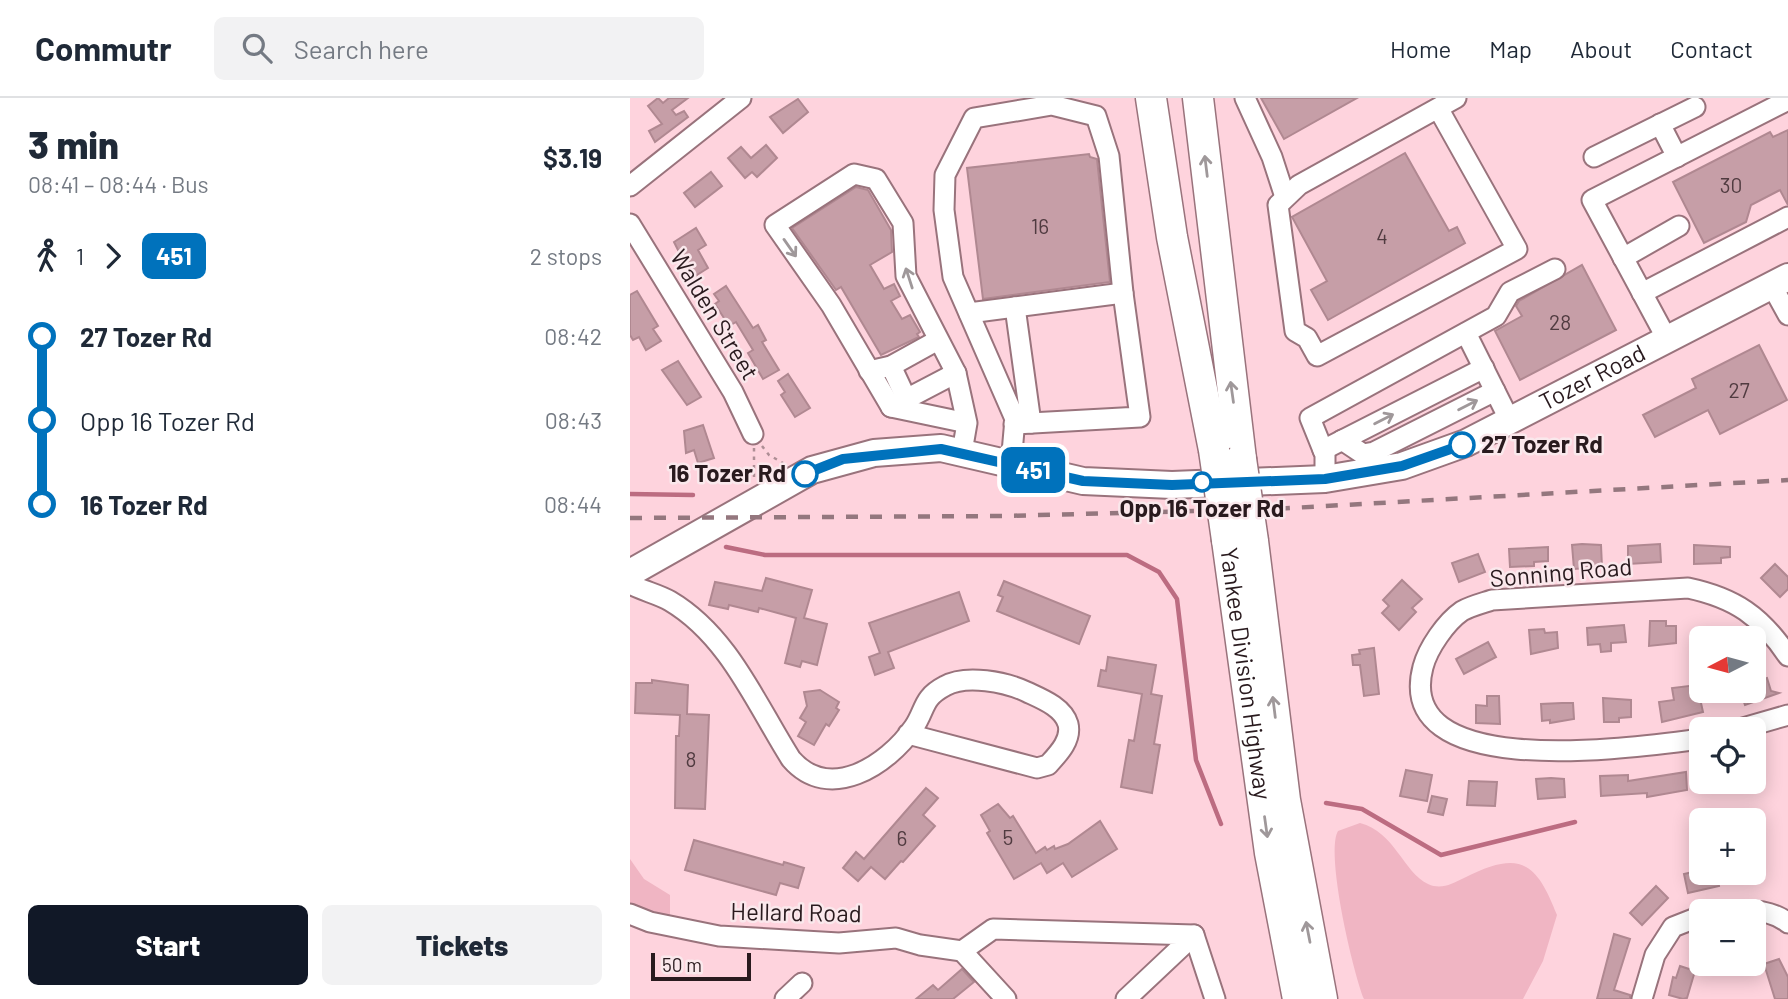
<!DOCTYPE html>
<html lang="en">
<head>
<meta charset="utf-8">
<style>
  body { margin:0; font-family:Barlow,sans-serif; background:#f2f2f3; color:#1f2937; height:100vh; display:flex; flex-direction:column; font-size:26px; white-space:nowrap }
  * { box-sizing:border-box; margin:0 }
  p { font-size:23px; color:#747a83 }
  .icon { flex:none; width:38px; height:38px; fill:none; stroke:currentColor; stroke-width:2; stroke-linecap:round; stroke-linejoin:round }
  .map { position:relative; flex:1; overflow:hidden }
  .panel { display:flex; flex-direction:column; background:#fff; width:630px }
  .panel>* { flex:none }
  .badge { padding:0 14px; border-radius:10px; font-size:24px; line-height:46px }
  .needle { width:46px; rotate:264deg }
  .tools { position:absolute; left:1059px; top:528px; display:grid; gap:14px }
  .tools a { display:grid; place-items:center; width:77px; height:77px; border-radius:10px; background:#fff; box-shadow:0 4px 18px #0003; font-size:35px }
  .scale { position:absolute; left:21px; bottom:18px; width:100px; box-sizing:border-box; padding-left:7px; border:4px solid #291a1e; border-top:0; font-size:19px; line-height:24px; white-space:nowrap; color:#291a1e; -webkit-text-stroke:5px #fae8ec; paint-order:stroke }
  .map>.badge { position:absolute; translate:-50% -50%; box-shadow:0 0 0 4px #fff }
  .legs { display:flex; align-items:center; gap:10px; height:77px; padding:0 28px; font-size:23px }
  .legs p { margin-inline-start:auto }
  .head { display:flex; align-items:center; justify-content:space-between; height:119px; padding:0 28px }
  h1 { font-size:38px; font-weight:800; line-height:52px }
  .primary-button { display:flex; gap:14px; margin-top:auto; padding:14px 28px }
  .primary-button a { flex:1; height:80px; border-radius:10px; background:#111827; color:#fff; font-size:28px; font-weight:800; line-height:80px; text-align:center }
  .primary-button a+a { background:#f2f2f3; color:#1f2937 }
  ul { padding:0 28px; list-style:none }
  li { display:flex; align-items:center; gap:24px; height:84px; font-size:26px }
  li i { display:grid; place-items:center; width:10px; height:100%; margin:0 9px; background:currentColor }
  li i::after { content:''; width:18px; height:18px; margin:-9px; border:5px solid; border-radius:50%; background:#fff }
  li p { margin-inline-start:auto }
  li:first-child i { background:linear-gradient(#0000 50%,currentColor 0) }
  li:last-child i { background:linear-gradient(currentColor 50%,#0000 0) }
  header { display:flex; align-items:center; gap:42px; box-sizing:border-box; height:98px; padding:0 35px; background:#fff; border-bottom:2px solid #e0e1e3 }
  header strong { font-size:33px }
  nav { display:flex; gap:38px; margin-inline-start:auto; font-size:24px }
  .search { width:490px; height:63px; background:#f2f2f3; display:flex; align-items:center; gap:18px; box-sizing:border-box; padding:0 24px; border-radius:10px; color:#747a83; font-size:26px }
  main { display:flex; flex:1; min-height:0 }
  .map>svg:first-child { display:block }
  .green { fill:#f0b5c3 }
  .lines { fill:none; stroke-linecap:round; stroke-linejoin:round }
  .stream { stroke:#bc6c81; stroke-width:4.5 }
  .building { fill:#c69ea7; stroke:#b08891; stroke-width:2 }
  .minor-casing { stroke:#99737c; stroke-width:23 }
  .major-casing { stroke:#99737c; stroke-width:30 }
  .highway-casing { stroke:#99737c; stroke-width:33 }
  .path { stroke:#ae8e95; stroke-width:2.5; stroke-dasharray:3.5 5; stroke-linecap:butt }
  .minor { stroke:#fff; stroke-width:19 }
  .major { stroke:#fff; stroke-width:26 }
  .highway { stroke:#fff; stroke-width:30 }
  .rail { stroke:#94777e; stroke-width:4.5; stroke-dasharray:12 12; stroke-linecap:butt }
  .highway-bridge-casing { stroke:#99737c; stroke-width:33; stroke-linecap:butt }
  .highway-bridge { stroke:#fff; stroke-width:30 }
  .oneway { stroke:#9f989a }
  .line-1-casing { stroke:#fff; stroke-width:16 }
  .line-1 { stroke:#0072bc; stroke-width:10 }
  .stop-1-dot { fill:#fff; stroke:#0072bc; stroke-width:3.5 }
  .labels { text-anchor:middle; stroke-width:5; stroke-linejoin:round; paint-order:stroke }
  .number-label { font-size:21px; fill:#503b40 }
  .street-label { font-size:24px; fill:#291a1e; stroke:#fae8ec }
  .stop-label { font-size:24px; font-weight:bold; fill:#291a1e; stroke:#fae8ec; text-anchor:start }
</style>
</head>
<body>
<header>
<strong>Commutr</strong>
<div class="search"><svg class="icon" aria-label="search" viewBox="0 0 24 24"><circle cx="10" cy="10" r="6"/><path d="M15 15l6 6"/></svg>Search here</div>
<nav><a>Home</a><a>Map</a><a>About</a><a>Contact</a></nav>
</header>
<main>
<section class="panel">
<div class="head"><div><h1>3 min</h1><p>08:41 – 08:44 · Bus</p></div><b>$3.19</b></div>
<div class="legs"><svg class="icon" aria-label="walk" viewBox="0 0 24 24"><circle cx="13" cy="4" r="2"/><path d="M13 8l-2 6 4 7M11 14l-3 7M7 12l3-4h3l4 4"/></svg>1<svg class="icon" aria-label="forward" viewBox="0 0 24 24"><path d="M9 5l7 7-7 7"/></svg><b class="badge" style="background:#0072bc;color:#fff">451</b><p>2 stops</p></div>
<ul>
<li><i style="color:#0072bc"></i><b>27 Tozer Rd</b><p>08:42</p></li>
<li><i style="color:#0072bc"></i><span>Opp 16 Tozer Rd</span><p>08:43</p></li>
<li><i style="color:#0072bc"></i><b>16 Tozer Rd</b><p>08:44</p></li>
</ul>
<div class="primary-button"><a>Start</a><a>Tickets</a></div>
</section>
<div class="map">
<svg width="1158" height="901" viewBox="0 0 1158 901">
  <rect width="100%" height="100%" fill="#fed3dd"/>
  <g class="green">
    <path d="M730 725C765 734 773 774 798 786 811 792 822 786 834 780 890 752 906 763 927 817L913 863 893 901H734C723 874 695 755 708 733Z"/>
    <path d="M0 761 14 781 40 797V819L0 809Z"/>
  </g>
  <g class="lines">
    <g class="stream">
      <path d="M0 396 63 397"/>
      <path d="M96 449 135 457H497L529 474 547 501 566 662 591 726"/>
      <path d="M696 705 732 711 811 757 945 724"/>
    </g>
  </g>
  <g class="building">
    <path d="M28 0 33 5 39 0H58L42 12 46 17 54 13 58 19 25 44 19 33 32 26 18 8Z"/>
    <path d="M631 0H727L654 41Z"/>
    <path d="M168 1 178 14 153 35 140 19Z"/>
    <path d="M1158 32V107L1150 92 1121 107 1116 124 1074 145 1043 84 1140 34 1143 39Z"/>
    <path d="M136 47 147 60 127 79 122 74 115 80 98 60 111 49 121 60Z"/>
    <path d="M775 55 819 133 827 129 835 145 698 222 681 192 697 183 662 119Z"/>
    <path d="M459 56 460 59 467 61 480 184 353 201 337 70Z"/>
    <path d="M81 74 92 88 65 109 54 95Z"/>
    <path d="M226 89 238 92 261 132 262 154 240 167 254 191 264 186 270 198 261 203 272 221 280 217 290 234 287 236 289 239 251 257 211 189 206 192 162 130Z"/>
    <path d="M66 130 76 147 68 152 78 170 62 180 44 144Z"/>
    <path d="M952 167 986 232 890 282 865 233 892 218 886 208 889 203Z"/>
    <path d="M96 188 123 230 128 227 136 242 132 244 149 272 133 281 118 255 123 252 106 224 99 228 85 206 89 203 84 196Z"/>
    <path d="M7 193 28 228 23 231 31 243 16 252 9 239 3 242 0 237V197Z"/>
    <path d="M1129 247 1157 302 1090 336 1078 312 1025 339 1013 317 1066 290 1062 281Z"/>
    <path d="M48 263 71 299 57 307 32 272Z"/>
    <path d="M158 276 180 310 165 319 151 297 155 294 148 283Z"/>
    <path d="M73 327 84 360 68 365 64 352 56 355 54 333Z"/>
    <path d="M952 446 971 447 972 469 944 471 942 447Z"/>
    <path d="M1030 446 1031 464 998 466V448Z"/>
    <path d="M1064 447 1100 449V459L1091 460V465L1064 466Z"/>
    <path d="M918 449V463L904 464V468L880 469 879 451Z"/>
    <path d="M848 456 855 474 829 484 822 465Z"/>
    <path d="M1145 466 1158 479V491L1150 499 1131 480Z"/>
    <path d="M136 480 182 492 174 520 197 526 187 567 172 563 170 569 155 565 166 520 129 510 128 514 99 507 98 511 79 507 85 484 132 493Z"/>
    <path d="M772 482 792 501 782 510 786 514 769 532 752 515 759 508 753 502Z"/>
    <path d="M374 483 460 518 449 546 367 513 373 499 368 497Z"/>
    <path d="M329 494 339 523 258 554 264 570 245 577 239 559 250 555 239 525Z"/>
    <path d="M1020 523H1036V528H1046V545L1019 548Z"/>
    <path d="M994 527 996 544 981 545V553L971 554 970 546 958 547 957 530Z"/>
    <path d="M914 531 915 535 927 534 928 550 901 556 899 532Z"/>
    <path d="M858 544 866 559 834 576 826 561Z"/>
    <path d="M744 550 749 596 734 598 730 567H723L722 557 730 556 729 552Z"/>
    <path d="M478 559 526 567 521 596 532 598 524 646 530 647 522 695 491 689 499 642 504 643 512 596 468 588 471 572 476 573Z"/>
    <path d="M1137 580 1141 593 1149 595 1115 607 1110 593H1124V584Z"/>
    <path d="M22 582 58 587 57 616 79 617 75 711 45 710 46 638H49L50 617 5 615 6 585H22Z"/>
    <path d="M1067 587 1073 614 1032 624 1029 604 1044 602 1042 590Z"/>
    <path d="M190 592 209 604 206 610 209 612 199 628 196 626 184 647 168 638 176 624 170 620 177 608 174 594Z"/>
    <path d="M857 598H869L870 626 846 625V607L857 608Z"/>
    <path d="M973 600 1001 602V619L989 620V624H974Z"/>
    <path d="M932 605H943L944 621 920 625V622L912 623 911 606Z"/>
    <path d="M776 672 802 677 797 703 770 698Z"/>
    <path d="M1056 674 1057 692 1017 699V695L971 698 970 678 998 677V683Z"/>
    <path d="M921 680 934 681 935 699 908 701 906 681Z"/>
    <path d="M839 683 867 684 865 708 837 707Z"/>
    <path d="M296 690 308 700 293 717 305 728 273 764 271 763 255 781 241 769 228 783 213 770 226 754 234 761Z"/>
    <path d="M802 698 817 701 813 717 798 714Z"/>
    <path d="M368 706 380 720 383 718 406 755 415 749 417 752 424 748 425 751 438 746 470 723 487 751 442 779 433 765 417 775 411 765 384 781 357 735 360 733 351 717Z"/>
    <path d="M64 742 153 767 154 764 174 770 168 790 150 785 146 797 55 772Z"/>
    <path d="M1071 772V775H1087L1089 788 1058 795 1054 776Z"/>
    <path d="M1026 788 1038 800 1012 827 1000 815Z"/>
    <path d="M984 836 1000 841 984 892 1000 897V901H967Z"/>
    <path d="M1149 861 1158 879V901H1145L1134 866Z"/>
    <path d="M1050 868 1065 873 1057 900 1053 901 1039 897 1043 879 1046 880Z"/>
    <path d="M332 871 344 884 323 901H286L303 887 308 892Z"/>
  </g>
  <g class="lines">
    <g class="minor-casing">
      <g id="minor">
        <path d="M615 0 642 59 655 99"/>
        <path d="M808 10 887 151 687 258 677 240 665 233 648 107 669 87 826 0"/>
        <path d="M1030 26 1047 59"/>
        <path d="M964 59 1065 9"/>
        <path d="M0 88 111 0"/>
        <path d="M0 126 103 294 123 336"/>
        <path d="M993 160 1049 128"/>
        <path d="M1142 188 1158 217"/>
        <path d="M1012 195 1158 119"/>
        <path d="M385 209 401 325"/>
        <path d="M339 215 493 195 510 319 384 326"/>
        <path d="M836 235 880 323"/>
        <path d="M1038 243 962 102 1158 2"/>
        <path d="M261 268 276 300"/>
        <path d="M239 273 261 268 308 242"/>
        <path d="M261 309 326 275"/>
        <path d="M712 342 733 356 744 354 865 293"/>
        <path d="M693 352 854 270"/>
        <path d="M332 354 337 325 326 275 276 178 273 125 246 81 224 76 145 127 201 207 261 309 337 325"/>
        <path d="M381 366 385 321 323 179 314 112 315 77 344 20 422 7 466 18 479 58 493 195"/>
        <path d="M695 381V357L680 320 866 218 880 194 925 171"/>
        <path d="M0 486C13 493 28 496 40 503 99 538 126 606 161 661 199 705 257 668 284 629 296 611 292 600 315 588 336 576 376 584 397 594 412 601 433 609 438 626 442 642 428 656 418 667L407 670 278 636"/>
        <path d="M1106 632 1158 617"/>
        <path d="M1071 641C1012 648 762 687 793 569 798 550 816 524 832 513 841 508 853 505 862 502L1058 490C1105 500 1131 518 1158 558"/>
        <path d="M1096 814C1117 811 1141 811 1158 825"/>
        <path d="M0 816 20 824 89 838 209 845 266 840 290 847 332 853"/>
        <path d="M564 837 585 901"/>
        <path d="M155 901 172 885"/>
        <path d="M376 901 332 853 363 831 564 837 496 901"/>
        <path d="M1012 901 1025 857 1043 829 1071 818"/>
      </g>
    </g>
    <g class="major-casing">
      <g id="major">
        <path id="s1" d="M0 475 182 372 244 355 311 350 453 383 542 387 695 381 772 368 836 345 1158 179"/>
      </g>
    </g>
    <g class="highway-casing">
      <g id="highway">
        <path d="M521 0 542 139 584 352"/>
        <path d="M568 0 611 361"/>
        <path id="s2" d="M597 442 640 755 668 901"/>
        <path d="M623 443 655 702 692 901"/>
      </g>
    </g>
    <g class="path">
      <path d="M132 348 139 357 153 365"/>
      <path d="M124 350V382"/>
    </g>
    <use href="#minor" class="minor"/>
    <use href="#major" class="major"/>
    <use href="#highway" class="highway"/>
    <path class="rail" d="M0 420 372 418 643 411 1158 382"/>
    <g class="highway-bridge-casing">
      <g id="highway-bridge">
        <path d="M584 352 597 442"/>
        <path d="M611 361 623 443"/>
      </g>
    </g>
    <use href="#highway-bridge" class="highway-bridge"/>
  </g>
  <defs><path id="oneway-shaft" d="M-6 0H5M1.5-3L5.5 0L1.5 3" fill="none" stroke-width="1.6" stroke-linecap="round" stroke-linejoin="round" transform="scale(1.75)"/></defs>
  <g class="oneway">
    <use href="#oneway-shaft" transform="translate(576 68) rotate(-97)"/>
    <use href="#oneway-shaft" transform="translate(160 150) rotate(55)"/>
    <use href="#oneway-shaft" transform="translate(279 180) rotate(-108)"/>
    <use href="#oneway-shaft" transform="translate(602 294) rotate(-98)"/>
    <use href="#oneway-shaft" transform="translate(838 307) rotate(-27)"/>
    <use href="#oneway-shaft" transform="translate(754 321) rotate(-27)"/>
    <use href="#oneway-shaft" transform="translate(644 609) rotate(-97)"/>
    <use href="#oneway-shaft" transform="translate(636 729) rotate(82)"/>
    <use href="#oneway-shaft" transform="translate(678 834) rotate(-101)"/>
  </g>
  <g class="lines">
    <g class="line-1-casing">
      <path id="line-1" d="M175 376 213 361 311 351 453 383 542 387 695 381 772 368 832 347"/>
    </g>
    <use href="#line-1" class="line-1"/>
  </g>
  <g class="stop-1-dot">
    <circle cx="832" cy="347" r="12"/>
    <circle cx="175" cy="376" r="12"/>
    <circle cx="572" cy="384" r="9"/>
  </g>
  <g class="labels">
    <g class="number-label">
      <text x="1101" y="95">30</text>
      <text x="410" y="136">16</text>
      <text x="752" y="146">4</text>
      <text x="930" y="232">28</text>
      <text x="1109" y="300">27</text>
      <text x="61" y="669">8</text>
      <text x="378" y="747">5</text>
      <text x="272" y="748">6</text>
    </g>
    <g class="street-label">
      <text transform="translate(84 217) rotate(59)" y="8">Walden Street</text>
      <text dy="8" stroke="none"><textPath href="#s1" startOffset="1017">Tozer Road</textPath></text>
      <text transform="translate(931 475) rotate(-5)" y="8">Sonning Road</text>
      <text dy="8" stroke="none"><textPath href="#s2" startOffset="135">Yankee Division Highway</textPath></text>
      <text transform="translate(166 815) rotate(1)" y="8">Hellard Road</text>
    </g>
    <g class="stop-label">
      <text x="851" y="355">27 Tozer Rd</text>
      <text x="156" y="384" text-anchor="end">16 Tozer Rd</text>
      <text x="572" y="419" text-anchor="middle">Opp 16 Tozer Rd</text>
    </g>
  </g>
</svg>
<div class="tools">
<a><svg class="needle" viewBox="-14 -14 28 28"><path d="M0-13l5 13h-10z" fill="#e53935"/><path d="M0 13l5-13h-10z" fill="#747a83"/></svg></a>
<a><svg class="icon" aria-label="locate" viewBox="0 0 24 24"><circle cx="12" cy="12" r="6"/><path d="M12 2v4M12 18v4M2 12h4M18 12h4"/></svg></a>
<a>+</a>
<a>−</a>
</div>
<div class="scale">50 m</div>
<b class="badge" style="left:403px;top:372px;background:#0072bc;color:#fff">451</b>
</div>
</main>
</body>
</html>
